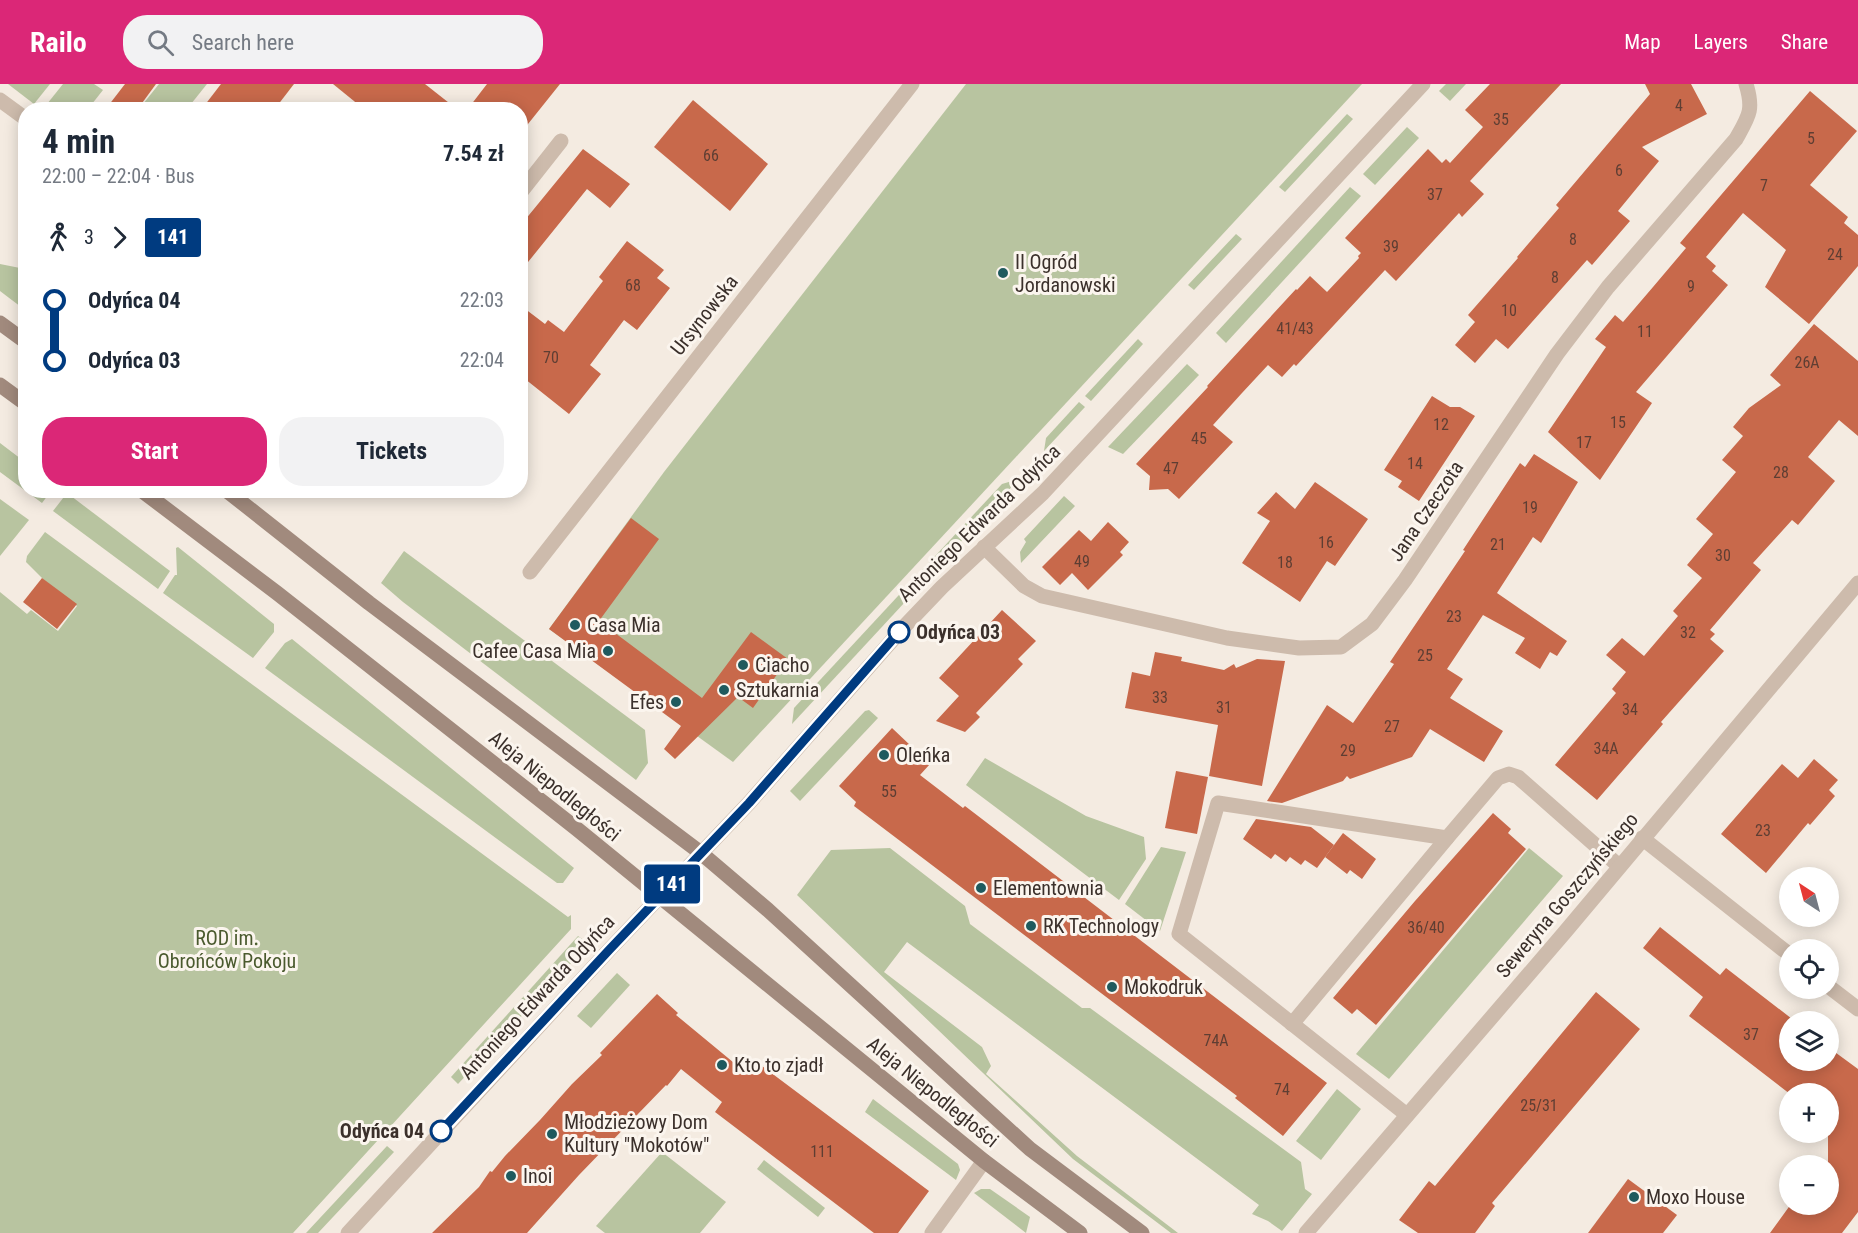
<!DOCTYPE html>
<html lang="en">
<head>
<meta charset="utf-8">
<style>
  body { margin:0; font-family:"Roboto Condensed",sans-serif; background:#f2f2f3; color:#1f2937; height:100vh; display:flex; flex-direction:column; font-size:22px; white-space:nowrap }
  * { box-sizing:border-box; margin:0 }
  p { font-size:20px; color:#747a83 }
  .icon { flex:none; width:33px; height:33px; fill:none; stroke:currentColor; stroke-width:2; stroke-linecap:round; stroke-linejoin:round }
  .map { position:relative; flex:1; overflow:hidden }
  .details { position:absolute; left:18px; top:18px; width:510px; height:396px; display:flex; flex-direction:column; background:#fff; border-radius:24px; box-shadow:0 3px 15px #0003 }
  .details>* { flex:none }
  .badge { padding:0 12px; border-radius:4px; font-size:21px; line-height:39px }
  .needle { width:39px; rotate:324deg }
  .tools { position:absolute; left:1779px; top:783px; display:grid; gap:12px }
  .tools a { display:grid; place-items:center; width:60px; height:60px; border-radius:50%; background:#fff; box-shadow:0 3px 15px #0003; font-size:30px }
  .map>.badge { position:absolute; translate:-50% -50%; box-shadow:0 0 0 3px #fff }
  .legs { display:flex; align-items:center; gap:9px; height:66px; padding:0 24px; font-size:20px }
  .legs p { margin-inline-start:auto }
  .summary { display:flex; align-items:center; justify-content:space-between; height:102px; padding:0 24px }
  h1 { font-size:33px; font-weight:700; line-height:45px }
  .action { display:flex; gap:12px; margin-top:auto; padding:12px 24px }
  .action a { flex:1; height:69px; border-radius:24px; background:#db2777; color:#fff; font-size:24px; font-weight:700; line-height:69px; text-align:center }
  .action a+a { background:#f2f2f3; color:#1f2937 }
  ul { padding:0 24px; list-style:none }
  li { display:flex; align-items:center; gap:21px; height:60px; font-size:22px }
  li i { display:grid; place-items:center; width:9px; height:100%; margin:0 8px; background:currentColor }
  li i::after { content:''; width:15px; height:15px; margin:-8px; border:4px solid; border-radius:50%; background:#fff }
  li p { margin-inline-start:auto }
  li:first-child i { background:linear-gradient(#0000 50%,currentColor 0) }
  li:last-child i { background:linear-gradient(currentColor 50%,#0000 0) }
  header { display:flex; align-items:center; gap:36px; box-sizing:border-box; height:84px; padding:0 30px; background:#db2777; color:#fff }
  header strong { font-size:28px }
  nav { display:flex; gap:33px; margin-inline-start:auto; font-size:21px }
  .search { width:420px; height:54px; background:#f2f2f3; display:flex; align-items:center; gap:15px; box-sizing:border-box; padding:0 21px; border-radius:24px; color:#747a83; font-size:22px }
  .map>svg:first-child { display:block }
  .green { fill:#b8c4a0 }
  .building { fill:#c8694b }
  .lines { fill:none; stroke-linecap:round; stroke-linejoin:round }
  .minor { stroke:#cdbbac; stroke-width:15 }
  .tertiary { stroke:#cdbbac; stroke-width:15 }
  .secondary { stroke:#a18a7d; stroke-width:15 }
  .line-1-casing { stroke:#fff; stroke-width:14 }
  .line-1 { stroke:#003b80; stroke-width:9 }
  .poi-dot { fill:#1f5a5e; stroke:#fbf5ee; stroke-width:2 }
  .stop-1-dot { fill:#fff; stroke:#003b80; stroke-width:3 }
  .labels { text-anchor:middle; stroke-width:6; stroke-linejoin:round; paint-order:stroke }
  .number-label { font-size:16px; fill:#5e3e33 }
  .poi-label { font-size:20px; fill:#3b302b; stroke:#fbf5ee; text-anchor:start }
  .street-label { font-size:20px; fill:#3b302b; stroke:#fbf5ee }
  .stop-label { font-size:20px; font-weight:bold; fill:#3b302b; stroke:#fbf5ee; text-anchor:start }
  .park-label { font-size:20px; fill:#4a5a2e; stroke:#fbf5ee }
</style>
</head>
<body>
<header>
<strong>Railo</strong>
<div class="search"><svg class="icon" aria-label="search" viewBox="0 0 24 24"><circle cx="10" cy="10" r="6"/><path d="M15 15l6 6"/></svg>Search here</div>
<nav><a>Map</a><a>Layers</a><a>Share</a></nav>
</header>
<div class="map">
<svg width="1858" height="1149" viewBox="0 0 1858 1149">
  <rect width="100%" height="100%" fill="#f4ebe1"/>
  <g class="green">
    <path d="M8 0H50L34 20Z"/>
    <path d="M63 0H94L103 6 88 25H43Z"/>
    <path d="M159 0H207L187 25H139Z"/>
    <path d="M966 0H1362L733 678 549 545 664 388Z"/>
    <path d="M1446 0H1466L1450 17 1439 7Z"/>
    <path d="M1347 30 1353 35 1285 108 1279 103Z"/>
    <path d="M1407 43 1419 54 1375 101 1363 90Z"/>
    <path d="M1350 103 1361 112 1226 259 1216 249Z"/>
    <path d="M1236 150 1242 155 1194 206 1188 201Z"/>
    <path d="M0 180 25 185V226L0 207Z"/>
    <path d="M1138 255 1143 260 1091 317 1085 312Z"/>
    <path d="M1187 280 1199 291 1123 370 1108 363Z"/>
    <path d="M1079 318 1085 323 1044 367 1046 354Z"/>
    <path d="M0 359 25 378 26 406 51 407 42 419 0 388Z"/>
    <path d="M1019 395 792 640 794 624 1002 400Z"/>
    <path d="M67 409 170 487 158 505 53 427Z"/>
    <path d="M1064 412 1075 422 1021 479 1020 468 1026 458 1024 455Z"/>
    <path d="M0 415 29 436 0 472Z"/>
    <path d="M45 448 568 833 571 831V845L293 1149H0V508L27 530 31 526 58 547 77 522 44 496 26 478 27 472Z"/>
    <path d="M178 463 274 540V548L253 574 163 509 175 491H177L176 464Z"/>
    <path d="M404 467 645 646 648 679 636 696 403 518 381 499Z"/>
    <path d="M292 555 574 784 563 799H557L265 584 285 559Z"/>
    <path d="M869 626 878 634 800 717 790 707 865 627Z"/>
    <path d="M985 674 1086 732 1144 753 1146 775 1119 816 966 701Z"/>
    <path d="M1161 763 1186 768 1160 847 1125 820Z"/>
    <path d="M890 764 965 822 970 840 1082 924H1090L1301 1078 1305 1105 1312 1110 1282 1147 1268 1137 1252 1130 1259 1121 907 858 884 888 982 963 991 982 986 990 1077 1072 1178 1149H1171L1073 1075 797 811 831 766Z"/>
    <path d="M1529 764 1563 792 1389 995 1356 970Z"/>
    <path d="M578 852 589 860 458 1000 451 993Z"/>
    <path d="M617 889 630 901 591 944 577 932Z"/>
    <path d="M1337 1005 1361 1025 1321 1076 1296 1057Z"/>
    <path d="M873 1015 958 1080 960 1086 956 1096 865 1028Z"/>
    <path d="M387 1062 394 1068 318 1149H306Z"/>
    <path d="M662 1068 726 1118 700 1149H605L596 1142Z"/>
    <path d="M764 1076 825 1124 818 1133 757 1085Z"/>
    <path d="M981 1105H990L1030 1133 1026 1149 974 1109Z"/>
  </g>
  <g class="building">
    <path d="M125 0H156L137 26H105Z"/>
    <path d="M221 0H294L274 26H201Z"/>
    <path d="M333 0H425L458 26H365Z"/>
    <path d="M487 0H560L520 50V26H467Z"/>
    <path d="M1490 0H1561L1470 97 1484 110 1462 133 1459 129 1396 197 1385 186 1296 282 1294 280 1282 293 1268 281 1242 309 1213 341 1233 358 1179 415 1168 405 1149 406 1150 392 1136 380 1208 303 1207 302 1296 205 1297 206 1310 192 1327 208 1359 174 1358 172 1361 169 1345 154 1428 65 1442 79 1446 75 1450 79 1483 43 1465 26Z"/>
    <path d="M1645 0H1691L1707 30 1642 63 1659 77 1618 127 1630 137 1592 181 1587 176 1508 265 1496 255 1475 279 1455 261 1475 238 1468 231 1518 174 1517 173 1559 124 1556 121 1650 10Z"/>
    <path d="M1810 7 1857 47 1810 101 1848 133 1844 139 1858 151V182L1809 240 1765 203 1786 166 1743 129 1706 173 1716 182 1712 187 1728 201 1636 308 1652 319 1600 396 1548 348 1606 263 1595 255 1615 231 1623 238 1653 203 1686 164 1680 159Z"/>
    <path d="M693 16 768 80 730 127 654 63Z"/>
    <path d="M583 65 630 100 610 124 587 105 520 188V142Z"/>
    <path d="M627 157 664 186 657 194 670 204 637 246 624 236 590 281 601 290 569 330 520 291V221L545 240 548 236 564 248 603 197 599 193Z"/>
    <path d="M1814 240 1858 277V352L1839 336 1808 373 1835 397 1798 441 1792 436 1753 479 1761 486 1710 546 1715 550 1710 555 1724 567 1661 638 1663 640 1597 716 1555 681 1616 609 1612 605 1626 588 1606 571 1622 554 1644 572 1678 532 1673 527 1702 494 1687 481 1713 450 1696 435 1736 388 1722 376 1743 352 1733 343 1749 324 1781 301 1770 291Z"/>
    <path d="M1432 312 1450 323H1460L1475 332 1419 417 1398 403 1402 397 1384 386Z"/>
    <path d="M1534 370 1578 398 1541 459 1533 453 1497 509 1567 557 1557 572 1550 568 1540 585 1515 569 1525 554 1483 531 1447 585 1463 595 1450 614 1503 647 1484 678 1430 645 1412 673 1350 695 1347 692 1343 697 1282 719 1267 717 1327 621 1353 639 1394 580 1390 578 1465 467 1463 466 1520 379 1525 383Z"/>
    <path d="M1315 398 1368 435 1335 482 1327 477 1300 518 1242 479 1270 437 1257 429 1276 408 1295 425Z"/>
    <path d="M631 434 659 455 599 537 702 614 751 548 788 575 753 624 738 613 675 675 664 665 681 642 549 545Z"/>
    <path d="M1108 438 1129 458 1120 468 1123 471 1088 506 1072 489 1060 501 1042 483 1079 446 1091 457Z"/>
    <path d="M42 494 77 520 57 545 23 518Z"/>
    <path d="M1002 526 1036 557 1018 575 1023 580 976 629 980 633 965 648 936 637 959 612 939 594Z"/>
    <path d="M1155 568 1182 573 1181 577 1224 586 1234 580 1236 584 1257 575 1285 577 1262 702 1209 692 1218 641 1125 624 1132 588 1150 592Z"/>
    <path d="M892 644 930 680 920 691 963 724 965 722 1327 999 1283 1052 1235 1014 1237 1012 854 722 856 718 839 702Z"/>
    <path d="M1814 675 1838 696 1829 706 1835 712 1810 741 1808 739 1766 789 1721 750 1782 680 1798 694Z"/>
    <path d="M1176 687 1208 693 1197 750 1165 744Z"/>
    <path d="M1493 729 1511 745 1508 749 1526 765 1376 941 1357 925 1352 930 1333 914 1415 817Z"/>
    <path d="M1256 735 1311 743 1334 761 1317 784 1305 776 1301 781 1290 773 1286 778 1275 770 1271 775 1243 755Z"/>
    <path d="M1343 749 1376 775 1362 795 1350 786 1347 790 1325 773Z"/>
    <path d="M1660 843 1720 891 1726 884 1796 938H1790V976H1828V963L1858 985V1128L1842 1149H1770L1791 1120H1828V1010H1790L1689 932 1703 913 1643 864Z"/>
    <path d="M1596 908 1640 945 1492 1119 1495 1122 1475 1149H1418L1399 1136 1429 1097 1435 1102Z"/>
    <path d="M657 910 678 929 676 931 745 988 754 976 929 1107 898 1149H874L715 1028 722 1018 681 985 667 1002 666 1001 579 1091 527 1149H432L479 1103 490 1087 492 1088 505 1072 540 1036 572 1000 602 971 600 969Z"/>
    <path d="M1628 1095 1677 1131 1663 1149H1588Z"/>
  </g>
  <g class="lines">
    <g class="minor">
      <path d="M0 16 26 35"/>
      <path d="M520 109 561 57"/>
      <path d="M984 463 1024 502 1042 512 1227 554 1299 564 1341 563 1372 540 1405 496 1557 270 1608 203 1736 55C1749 32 1754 26 1746 0"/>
      <path d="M530 488 912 0"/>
      <path d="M1642 754 1790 871"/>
      <path d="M1828 902 1858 925"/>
      <path d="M1292 940 1447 754"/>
      <path d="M1407 1031 1179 850 1218 719 1447 754 1498 694 1509 690 1518 693 1619 782"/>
      <path d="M932 1149 984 1077"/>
      <path d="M1306 1149 1565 848 1858 499"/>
    </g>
    <path class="tertiary" d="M348 1149 610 865 749 719 902 545 942 503 1043 409 1423 0"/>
    <g class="secondary">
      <path d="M0 239 26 258"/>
      <path d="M0 301 26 320"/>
      <path d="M141 406 277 509 577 745 984 1077 1080 1149"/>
      <path d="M226 406 369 519 701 769 768 826 1030 1065 1142 1149"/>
    </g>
  </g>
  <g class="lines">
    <g class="line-1-casing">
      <path id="line-1" d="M441 1047 610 865 749 719 899 548"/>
    </g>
    <use href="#line-1" class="line-1"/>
  </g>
  <g class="poi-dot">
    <circle cx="1003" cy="189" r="6"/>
    <circle cx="575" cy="541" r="6"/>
    <circle cx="608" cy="567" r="6"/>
    <circle cx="743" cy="581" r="6"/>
    <circle cx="724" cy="606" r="6"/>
    <circle cx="676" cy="618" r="6"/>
    <circle cx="884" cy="671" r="6"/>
    <circle cx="981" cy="804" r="6"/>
    <circle cx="1031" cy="842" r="6"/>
    <circle cx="1112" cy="903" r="6"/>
    <circle cx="722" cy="981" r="6"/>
    <circle cx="552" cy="1050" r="6"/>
    <circle cx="511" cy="1092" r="6"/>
    <circle cx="1634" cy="1113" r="6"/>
  </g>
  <g class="stop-1-dot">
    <circle cx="899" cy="548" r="10"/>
    <circle cx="441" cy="1047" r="10"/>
  </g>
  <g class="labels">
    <g class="number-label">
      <text x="1679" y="27">4</text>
      <text x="1501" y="41">35</text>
      <text x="1811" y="60">5</text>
      <text x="711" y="77">66</text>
      <text x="1619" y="92">6</text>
      <text x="1764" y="107">7</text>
      <text x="1435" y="116">37</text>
      <text x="1573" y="161">8</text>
      <text x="1391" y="168">39</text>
      <text x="1835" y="176">24</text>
      <text x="1555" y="199">8</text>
      <text x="633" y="207">68</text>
      <text x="1691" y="208">9</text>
      <text x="1509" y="232">10</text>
      <text x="1295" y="250">41/43</text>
      <text x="1645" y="253">11</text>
      <text x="551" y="279">70</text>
      <text x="1807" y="284">26A</text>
      <text x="1618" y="344">15</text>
      <text x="1441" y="346">12</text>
      <text x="1199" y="360">45</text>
      <text x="1584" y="364">17</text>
      <text x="1415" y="385">14</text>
      <text x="1171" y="390">47</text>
      <text x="1781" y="394">28</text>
      <text x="1530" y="429">19</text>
      <text x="1326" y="464">16</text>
      <text x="1498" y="466">21</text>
      <text x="1723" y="477">30</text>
      <text x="1082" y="483">49</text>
      <text x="1285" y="484">18</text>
      <text x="1454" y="538">23</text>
      <text x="1688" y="554">32</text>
      <text x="1425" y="577">25</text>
      <text x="1160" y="619">33</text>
      <text x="1224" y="629">31</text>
      <text x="1630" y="631">34</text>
      <text x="1392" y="648">27</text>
      <text x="1606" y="670">34A</text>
      <text x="1348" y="672">29</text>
      <text x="889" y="713">55</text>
      <text x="1763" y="752">23</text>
      <text x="1426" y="849">36/40</text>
      <text x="1751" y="956">37</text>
      <text x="1216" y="962">74A</text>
      <text x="1282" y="1011">74</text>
      <text x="1539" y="1027">25/31</text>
      <text x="822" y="1073">111</text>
    </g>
    <g class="poi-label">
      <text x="1015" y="185">II Ogród<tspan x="1015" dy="23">Jordanowski</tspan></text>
      <text x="587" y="548">Casa Mia</text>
      <text x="596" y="574" text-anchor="end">Cafee Casa Mia</text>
      <text x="755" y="588">Ciacho</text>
      <text x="736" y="613">Sztukarnia</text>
      <text x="664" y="625" text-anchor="end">Efes</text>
      <text x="896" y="678">Oleńka</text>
      <text x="993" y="811">Elementownia</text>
      <text x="1043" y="849">RK Technology</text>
      <text x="1124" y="910">Mokodruk</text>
      <text x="734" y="988">Kto to zjadł</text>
      <text x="564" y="1045">Młodzieżowy Dom<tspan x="564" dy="23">Kultury "Mokotów"</tspan></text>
      <text x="523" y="1099">Inoi</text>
      <text x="1646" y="1120">Moxo House</text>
    </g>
    <g class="street-label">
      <text transform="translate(704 231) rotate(-52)" y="7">Ursynowska</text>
      <text transform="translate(1426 427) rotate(-56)" y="7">Jana Czeczota</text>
      <text transform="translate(979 439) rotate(-44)" y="7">Antoniego Edwarda Odyńca</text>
      <text transform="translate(555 702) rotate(39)" y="7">Aleja Niepodległości</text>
      <text transform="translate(1567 811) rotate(-50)" y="7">Seweryna Goszczyńskiego</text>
      <text transform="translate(537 913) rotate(-47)" y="7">Antoniego Edwarda Odyńca</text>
      <text transform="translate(933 1008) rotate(39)" y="7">Aleja Niepodległości</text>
    </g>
    <g class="stop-label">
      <text x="916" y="555">Odyńca 03</text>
      <text x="424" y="1054" text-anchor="end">Odyńca 04</text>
    </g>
    <g class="park-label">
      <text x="227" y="861">ROD im.<tspan x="227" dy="23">Obrońców Pokoju</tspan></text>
    </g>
  </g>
</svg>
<div class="tools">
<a><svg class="needle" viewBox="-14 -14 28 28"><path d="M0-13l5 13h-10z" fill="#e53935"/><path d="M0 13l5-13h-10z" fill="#747a83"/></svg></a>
<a><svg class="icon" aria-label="locate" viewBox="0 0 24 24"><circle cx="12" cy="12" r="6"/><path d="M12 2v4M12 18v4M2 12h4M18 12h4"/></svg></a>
<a><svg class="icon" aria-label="layers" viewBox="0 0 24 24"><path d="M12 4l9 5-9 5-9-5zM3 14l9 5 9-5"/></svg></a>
<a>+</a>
<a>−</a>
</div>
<b class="badge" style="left:672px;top:800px;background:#003b80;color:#fff">141</b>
<section class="details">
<div class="summary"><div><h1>4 min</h1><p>22:00 – 22:04 · Bus</p></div><b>7.54 zł</b></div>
<div class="legs"><svg class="icon" aria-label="walk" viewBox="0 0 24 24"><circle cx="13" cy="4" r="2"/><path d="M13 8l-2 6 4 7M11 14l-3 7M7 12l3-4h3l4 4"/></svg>3<svg class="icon" aria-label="forward" viewBox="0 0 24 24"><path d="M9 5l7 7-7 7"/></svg><b class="badge" style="background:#003b80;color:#fff">141</b></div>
<ul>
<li><i style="color:#003b80"></i><b>Odyńca 04</b><p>22:03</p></li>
<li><i style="color:#003b80"></i><b>Odyńca 03</b><p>22:04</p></li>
</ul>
<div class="action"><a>Start</a><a>Tickets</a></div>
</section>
</div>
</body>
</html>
